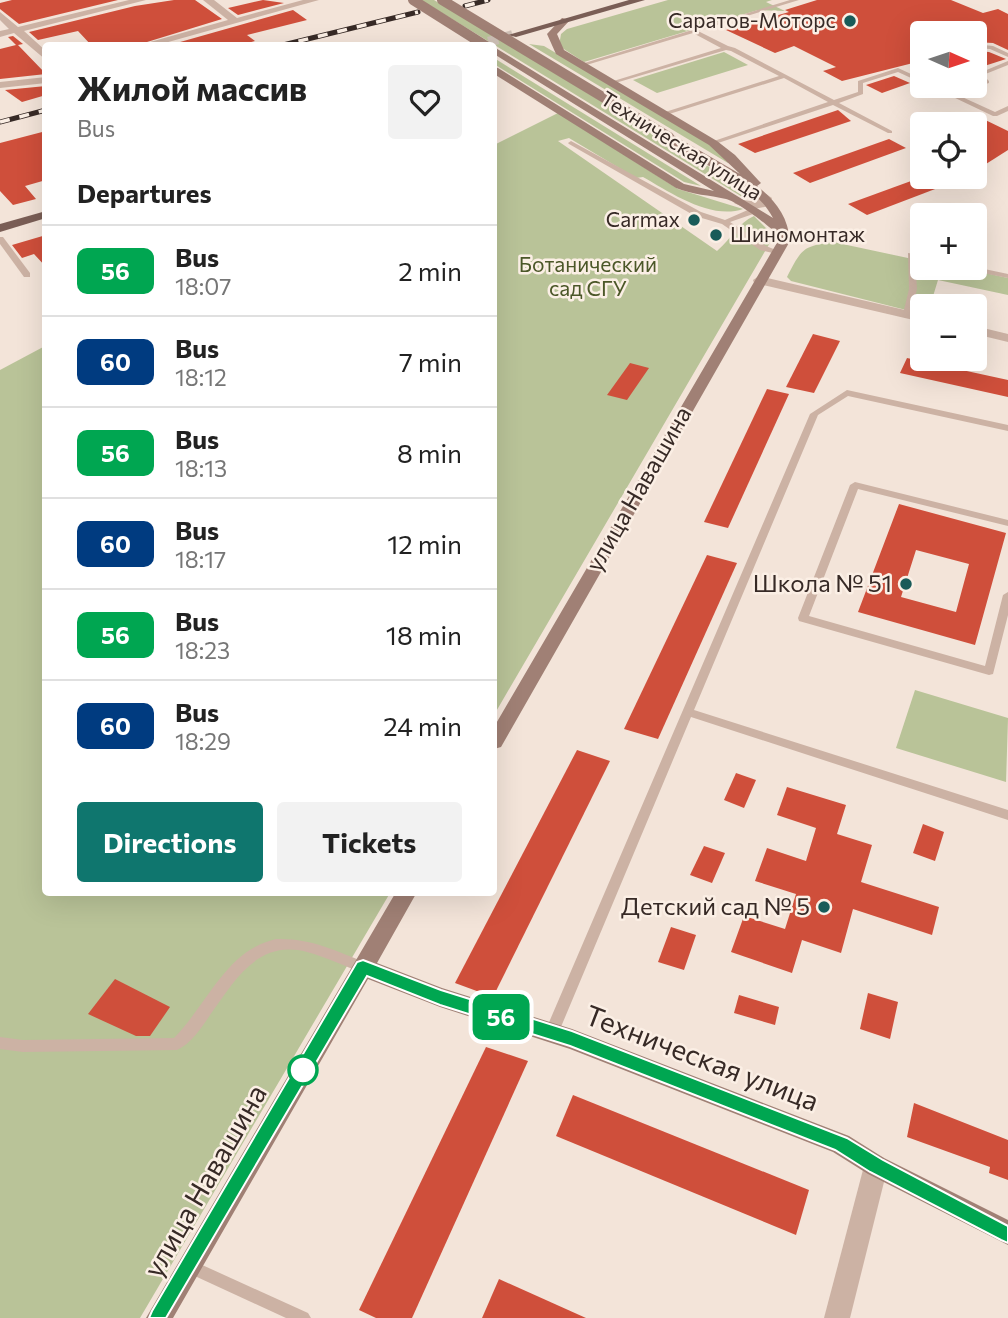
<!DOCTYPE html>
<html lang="en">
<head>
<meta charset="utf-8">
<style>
  body { margin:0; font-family:Commissioner,sans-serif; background:#f2f2f2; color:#222; height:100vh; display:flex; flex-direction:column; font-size:26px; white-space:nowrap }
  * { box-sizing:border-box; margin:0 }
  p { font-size:23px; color:#767676 }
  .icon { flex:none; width:38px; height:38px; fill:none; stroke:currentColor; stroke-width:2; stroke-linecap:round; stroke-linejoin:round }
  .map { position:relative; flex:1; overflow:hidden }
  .sheet { position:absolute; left:42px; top:42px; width:455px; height:854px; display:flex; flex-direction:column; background:#fff; border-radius:7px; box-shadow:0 7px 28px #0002 }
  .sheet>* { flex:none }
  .badge { padding:0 14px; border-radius:10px; font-size:24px; line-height:46px }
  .needle { width:46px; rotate:93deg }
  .fabs { position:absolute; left:910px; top:21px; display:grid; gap:14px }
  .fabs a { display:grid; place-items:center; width:77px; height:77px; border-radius:7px; background:#fff; box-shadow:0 7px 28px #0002; font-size:35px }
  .map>.badge { position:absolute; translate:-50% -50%; box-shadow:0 0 0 4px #fff }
  h2 { padding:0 35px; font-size:26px; line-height:63px }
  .round { display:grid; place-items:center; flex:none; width:74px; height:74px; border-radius:7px; background:#f2f2f2 }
  .overview { display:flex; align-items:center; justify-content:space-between; height:119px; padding:0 35px }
  h1 { font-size:33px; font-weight:700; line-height:52px }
  .primary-button { display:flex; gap:14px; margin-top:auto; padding:14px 35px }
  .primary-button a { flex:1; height:80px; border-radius:7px; background:#0f766e; color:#fff; font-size:28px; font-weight:700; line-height:80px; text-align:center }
  .primary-button a+a { background:#f2f2f2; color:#222 }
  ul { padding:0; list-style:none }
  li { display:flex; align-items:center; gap:21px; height:91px; padding:0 35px; border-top:2px solid #e0e0e0 }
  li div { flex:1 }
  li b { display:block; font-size:26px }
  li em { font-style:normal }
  li .badge { min-width:77px; font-weight:700; text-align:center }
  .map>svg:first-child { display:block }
  .green { fill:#b9c398 }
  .building { fill:#cf4f3b; fill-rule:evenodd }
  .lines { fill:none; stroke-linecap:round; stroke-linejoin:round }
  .primary-tunnel { stroke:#cdbfb5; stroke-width:10; stroke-dasharray:10 5; stroke-linecap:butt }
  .lane { fill:#ccb2a4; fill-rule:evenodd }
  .street { fill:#ccb2a4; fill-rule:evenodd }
  .secondary { fill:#a08075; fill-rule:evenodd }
  .primary { fill:#7a5e56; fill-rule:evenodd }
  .rail-casing { stroke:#372a26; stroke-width:5 }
  .rail { stroke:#fbefe5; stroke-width:3.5; stroke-dasharray:10; stroke-linecap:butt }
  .secondary-bridge { stroke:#a08075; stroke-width:10 }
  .line { fill:#00a651; stroke:#fff; stroke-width:2 }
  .poi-dot { fill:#195b59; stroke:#fbefe5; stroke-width:2.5 }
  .stop-dot { fill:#fff; stroke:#00a651; stroke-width:3.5 }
  .labels { text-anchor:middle; stroke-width:5; stroke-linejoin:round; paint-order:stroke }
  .far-poi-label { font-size:21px; fill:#372a26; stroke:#fbefe5; text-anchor:end }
  .far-street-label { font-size:21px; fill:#372a26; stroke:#fbefe5 }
  .far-park-label { font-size:21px; fill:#4b5728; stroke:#fbefe5 }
  .street-label { font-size:24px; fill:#372a26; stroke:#fbefe5 }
  .poi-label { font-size:24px; fill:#372a26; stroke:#fbefe5; text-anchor:end }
  .near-street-label { font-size:28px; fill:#372a26; stroke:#fbefe5 }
</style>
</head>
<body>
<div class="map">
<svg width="1008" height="1318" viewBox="0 0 1008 1318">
  <rect width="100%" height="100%" fill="#f3e4d9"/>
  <g class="green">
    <path d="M421 0H434L749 191 756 198H744Z"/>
    <path d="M668 0H772L766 2 785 11 758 10 584 62 559 46 561 34 567 29Z"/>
    <path d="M529 44 544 46 709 144 729 160 728 163Z"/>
    <path d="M724 52 748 65 657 93 633 80Z"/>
    <path d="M494 58 701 186 684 182 494 64Z"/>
    <path d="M558 113 678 189 743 209C711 220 671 193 643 177L636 178 569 138 558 141 717 251C731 239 738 223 754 216L768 230 771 241 494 715V145Z"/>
    <path d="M833 242 922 261V268H963L1008 278V295L938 280 930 306H922V314L791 281 787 277C801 250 802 246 833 242Z"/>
    <path d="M45 346 46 892 390 893 140 1318H0V370Z"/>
    <path d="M915 690 1008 718 1006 782 896 748Z"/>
  </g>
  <g class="building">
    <path d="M12 0H118L19 24 0 9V3Z"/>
    <path d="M174 0H195L222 19 134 46H92L78 31 38 40 29 32 135 6Z"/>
    <path d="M263 0 284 3 238 15 228 8Z"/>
    <path d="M817 0H951L983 13 998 9 1008 14V50L993 43 975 42V33H922V58L917 62 842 81 823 71 836 67 794 46 775 53 726 30 789 12 785 10Z"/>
    <path d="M293 10 307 20 247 35 255 41 237 46H166Z"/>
    <path d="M13 36 23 44 18 45 46 74 0 79V49L16 45 8 37Z"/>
    <path d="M975 51 989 52 1006 59 975 69Z"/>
    <path d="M894 76 910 83 882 93 866 85Z"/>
    <path d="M46 86V95L22 102 5 90Z"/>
    <path d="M838 110 851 121 755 153 738 144Z"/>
    <path d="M975 115 1008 131V150L975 171Z"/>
    <path d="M46 131V180L25 186 36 199 13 205 0 191V143Z"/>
    <path d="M889 139 906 148 810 183 793 173Z"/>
    <path d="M922 177 943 186 867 215 848 204Z"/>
    <path d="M46 235V267L34 254 22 258 12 245Z"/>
    <path d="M813 334 840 341 814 393 786 387Z"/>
    <path d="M907 358 1008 380V397L900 373Z"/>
    <path d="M630 363 649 368 627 400 607 395Z"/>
    <path d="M767 389 789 394 728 528 704 522Z"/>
    <path d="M899 504 1006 533 975 645 858 612ZM916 550 969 564 956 612 901 597Z"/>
    <path d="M707 555 737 563 658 739 624 729Z"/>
    <path d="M577 750 610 761 493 997 455 983Z"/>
    <path d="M736 773 756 780 744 808 724 800Z"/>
    <path d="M787 787 846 805 837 834 872 845 861 882 939 907 932 935 853 909 841 953 802 940 792 973 731 952 744 916 785 929 796 894 755 881 767 848 806 861 816 828 777 815Z"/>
    <path d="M923 824 944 832 935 861 913 853Z"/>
    <path d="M704 846 725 853 712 883 690 875Z"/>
    <path d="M671 927 696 935 684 970 658 962Z"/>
    <path d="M115 979 170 1007 150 1036H136L88 1014Z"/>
    <path d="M868 993 898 1002 890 1039 860 1029Z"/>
    <path d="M739 995 779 1007 775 1025 734 1013Z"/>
    <path d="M486 1047 528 1061 412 1318H376L359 1310Z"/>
    <path d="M573 1095 809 1190 796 1235 556 1136Z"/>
    <path d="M914 1103 1008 1140V1180L989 1173 990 1167 907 1137Z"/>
    <path d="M499 1279 586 1318H482Z"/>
  </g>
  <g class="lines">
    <path class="primary-tunnel" d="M474 46 513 35"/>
    <g class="lane">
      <path d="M790 0H799L698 31 728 46 735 48 834 100 858 92V81L898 68 922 79V83L898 72 863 83V94L839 103 892 131V133H888L833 105 715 144H711V142L828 102 784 78 666 115H662V113L779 76 731 51 726 50 612 84 607 83 721 48 693 33 583 66 578 65Z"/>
      <path d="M975 44 993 46 1008 53V57L990 49 975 48Z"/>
      <path d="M922 61 921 71 916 72 919 63Z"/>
      <path d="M1008 61V65L983 75 989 81V83L960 92 949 86H956L961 88 975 86V84L983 81 977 76V74Z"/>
      <path d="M930 86H938L995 112 1008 106V111L997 116H993Z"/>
      <path d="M571 141 701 212 725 220 750 209H756V213L730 222 766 246 781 252 777 254 760 250 722 224 695 216 569 144 568 143Z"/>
      <path d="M0 237H3L30 273V277H24L0 244Z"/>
      <path d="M908 253 922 255V259L915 258 917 289 911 314 907 316 903 314 909 289Z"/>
      <path d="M975 267 1008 274V278L967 270 963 268Z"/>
      <path d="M847 390 1008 425V431L848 396 818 415 694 710 1008 810V820L691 717 558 1034 556 1038 551 1040 546 1038 544 1034 810 414Z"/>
      <path d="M855 482 1008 520V526L858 489 809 616 985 666 1003 595 1008 592V615L993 674 989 675 799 621 798 618 850 485Z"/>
      <path d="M276 939C313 938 334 951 368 963L369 967 368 971 363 973C344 966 326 957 307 952 258 939 235 980 210 1015 202 1027 191 1044 177 1050L23 1052 0 1049V1037L23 1040 174 1038C201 1011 222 964 255 947 262 943 269 941 276 939Z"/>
      <path d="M189 1259 308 1313 311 1318H286L184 1271 182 1266 184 1261Z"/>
    </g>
    <g class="street">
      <path d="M129 0H146L24 31 46 51V60L14 33 0 37V31L9 29 0 20V12L18 27Z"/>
      <path d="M203 0H214L237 18 303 0H319L154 46H136L228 20Z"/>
      <path d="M46 77V83L0 88V82Z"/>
      <path d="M766 194 772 198 769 206 749 210 734 203 740 199C758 204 753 198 766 194Z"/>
      <path d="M759 276 922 314V322L754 283 753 280Z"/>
      <path d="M975 326 1008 334V342L975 334Z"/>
      <path d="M876 1154 884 1158 888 1166 850 1318H824L864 1166 868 1158Z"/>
    </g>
    <g class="secondary">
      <path d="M562 18 570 20 557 34 564 50 717 141 735 155 759 181 761 183 757 186C776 201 788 217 790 241L501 747 494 749V727L778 241 777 234C768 225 738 202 726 199 709 195 693 195 676 188L494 74V67L498 68 684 184 714 191 494 54V47L773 218C750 175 696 167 663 137L673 135 740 174 709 145 556 54 547 34Z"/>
      <path d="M396 892H417L377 963 442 988 572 1029 849 1136 884 1158 1008 1220V1245L868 1174 833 1152 570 1049 440 1007 368 979 173 1318H146Z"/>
    </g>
    <g class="primary">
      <path d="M629 0H645L516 37 508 35Z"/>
      <path d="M46 211V218L0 232V224Z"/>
    </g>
    <g class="rail-casing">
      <g id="rail">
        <path d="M465 6 488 0"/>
        <path d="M279 46 418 12"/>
        <path d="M0 122 46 110"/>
      </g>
    </g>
    <use href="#rail" class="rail"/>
    <g class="secondary-bridge">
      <path d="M413 0 486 46"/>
      <path d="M442 0 669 137"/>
    </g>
  </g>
  <path class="line" d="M363 960 441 990 572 1031 847 1138 883 1160 1008 1226V1243L1001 1240 870 1172 835 1150 570 1046 440 1005 367 976 166 1318H149L152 1311 357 962Z"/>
  <g class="poi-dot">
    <circle cx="850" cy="21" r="7"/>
    <circle cx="694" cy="220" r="7"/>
    <circle cx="716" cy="235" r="7"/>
    <circle cx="906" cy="584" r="7"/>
    <circle cx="824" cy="907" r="7"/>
  </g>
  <circle class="stop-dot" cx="303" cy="1070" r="14"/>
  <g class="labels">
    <g class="far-poi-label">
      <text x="836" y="28">Саратов-Моторс</text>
      <text x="680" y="227">Carmax</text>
      <text x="730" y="242" text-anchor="start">Шиномонтаж</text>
    </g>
    <g class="far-street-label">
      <text transform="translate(681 146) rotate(32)" y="7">Техническая улица</text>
    </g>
    <g class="far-park-label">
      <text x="588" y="272">Ботанический<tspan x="588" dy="24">сад СГУ</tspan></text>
    </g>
    <g class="street-label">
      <text transform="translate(639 489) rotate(-60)" y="8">улица Навашина</text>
    </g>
    <g class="poi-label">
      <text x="892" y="592">Школа № 51</text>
      <text x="810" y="915">Детский сад № 5</text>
    </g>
    <g class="near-street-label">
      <text transform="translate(702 1058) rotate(21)" y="10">Техническая улица</text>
      <text transform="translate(205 1181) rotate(-60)" y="10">улица Навашина</text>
    </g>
  </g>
</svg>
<div class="fabs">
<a><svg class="needle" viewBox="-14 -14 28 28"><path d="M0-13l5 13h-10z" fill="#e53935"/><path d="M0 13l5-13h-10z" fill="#767676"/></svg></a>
<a><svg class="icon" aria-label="locate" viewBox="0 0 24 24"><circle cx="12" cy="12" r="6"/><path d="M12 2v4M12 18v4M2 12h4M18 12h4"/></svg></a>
<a>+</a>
<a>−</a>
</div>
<b class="badge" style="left:501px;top:1017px;background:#00a651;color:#fff">56</b>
<section class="sheet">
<div class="overview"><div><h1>Жилой массив</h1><p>Bus</p></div><a class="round"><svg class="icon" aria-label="heart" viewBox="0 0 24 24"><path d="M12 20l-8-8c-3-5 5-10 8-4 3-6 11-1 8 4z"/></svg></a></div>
<h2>Departures</h2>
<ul>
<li><span class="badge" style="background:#00a651;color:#fff">56</span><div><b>Bus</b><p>18:07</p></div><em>2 min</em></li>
<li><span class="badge" style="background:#003b80;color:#fff">60</span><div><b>Bus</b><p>18:12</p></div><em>7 min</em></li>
<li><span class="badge" style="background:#00a651;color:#fff">56</span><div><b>Bus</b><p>18:13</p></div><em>8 min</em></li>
<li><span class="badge" style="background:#003b80;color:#fff">60</span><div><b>Bus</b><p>18:17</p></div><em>12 min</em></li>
<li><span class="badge" style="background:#00a651;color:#fff">56</span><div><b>Bus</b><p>18:23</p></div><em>18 min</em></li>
<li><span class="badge" style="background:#003b80;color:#fff">60</span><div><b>Bus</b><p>18:29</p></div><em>24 min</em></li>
</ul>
<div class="primary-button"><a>Directions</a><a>Tickets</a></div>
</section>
</div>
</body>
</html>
